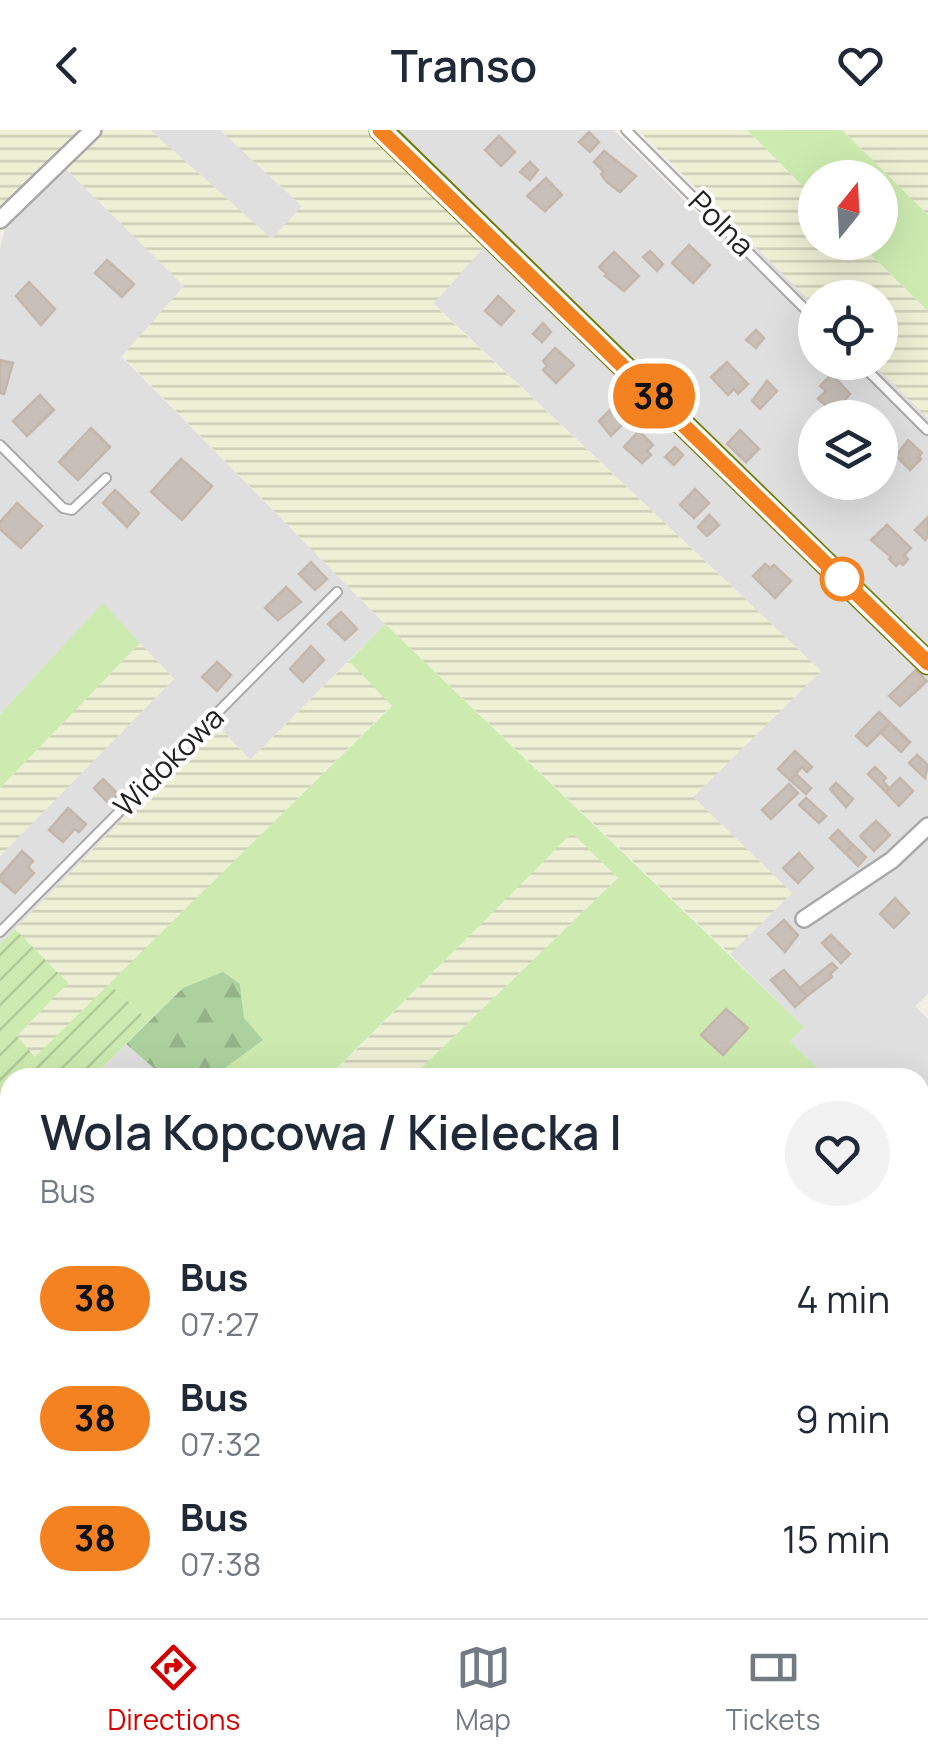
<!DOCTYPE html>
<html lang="en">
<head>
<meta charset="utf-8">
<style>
  body { margin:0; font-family:Manrope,sans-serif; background:#f2f2f3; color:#1f2937; height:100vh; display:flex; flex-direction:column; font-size:38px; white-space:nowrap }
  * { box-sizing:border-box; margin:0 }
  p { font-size:32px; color:#747a83 }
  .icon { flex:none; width:55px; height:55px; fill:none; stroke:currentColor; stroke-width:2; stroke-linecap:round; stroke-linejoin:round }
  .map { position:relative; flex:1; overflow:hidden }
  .drawer { position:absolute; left:0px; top:938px; width:930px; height:552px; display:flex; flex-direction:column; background:#fff; border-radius:30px 30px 0 0; box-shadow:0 10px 40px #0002 }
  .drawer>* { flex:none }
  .badge { padding:0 20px; border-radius:32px; font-size:35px; line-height:65px }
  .needle { width:65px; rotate:18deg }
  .fabs { position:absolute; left:798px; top:30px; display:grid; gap:20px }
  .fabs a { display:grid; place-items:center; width:100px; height:100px; border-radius:50%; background:#fff; box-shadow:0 10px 40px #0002; font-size:50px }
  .map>.badge { position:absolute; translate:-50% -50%; box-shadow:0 0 0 5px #fff }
  .round { display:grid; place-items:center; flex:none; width:105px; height:105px; border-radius:52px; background:#f2f2f3 }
  .headline { display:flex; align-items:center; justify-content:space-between; height:170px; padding:0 40px }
  h1 { font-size:48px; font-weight:600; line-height:75px }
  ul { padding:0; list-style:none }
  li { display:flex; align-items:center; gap:30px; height:120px; padding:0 40px }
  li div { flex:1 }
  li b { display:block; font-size:38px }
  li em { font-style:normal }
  li .badge { min-width:110px; font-weight:700; text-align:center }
  header { display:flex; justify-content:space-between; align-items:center; height:130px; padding:0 40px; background:#fff; font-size:45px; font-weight:600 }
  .dock { display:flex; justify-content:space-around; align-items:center; height:140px; border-top:2px solid #e0e1e3; background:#fff; font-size:28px; color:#747a83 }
  .dock a { display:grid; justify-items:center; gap:5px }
  .dock .selected { color:#d40000 }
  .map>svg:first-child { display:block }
  .residential { fill:#e0dfdf; fill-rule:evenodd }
  .farmland { fill:url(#farmland-rules) }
  .grass { fill:#cdebb0 }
  .forest { fill:url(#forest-firs) }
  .garden { fill:url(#garden-furrows) }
  .building { fill:#c7bfb8; stroke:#c4b6ab; stroke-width:2.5 }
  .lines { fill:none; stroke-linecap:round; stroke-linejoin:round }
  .lane-casing { stroke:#a9a9a9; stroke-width:12 }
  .street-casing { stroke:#a9a9a9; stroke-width:20 }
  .secondary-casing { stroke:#707d05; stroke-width:25 }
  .lane { stroke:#fff; stroke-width:8 }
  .street { stroke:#fff; stroke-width:15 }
  .secondary { stroke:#f7fabf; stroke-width:20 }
  .line-casing { stroke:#fff; stroke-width:22 }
  .line { stroke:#f58220; stroke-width:15 }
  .stop-dot { fill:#fff; stroke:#f58220; stroke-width:5 }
  .labels { text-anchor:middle; stroke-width:8; stroke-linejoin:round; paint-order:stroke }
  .street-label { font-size:30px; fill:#222; stroke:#fff }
</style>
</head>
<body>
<header><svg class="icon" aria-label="back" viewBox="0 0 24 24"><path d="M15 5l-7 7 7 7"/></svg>Transo<svg class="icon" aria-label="heart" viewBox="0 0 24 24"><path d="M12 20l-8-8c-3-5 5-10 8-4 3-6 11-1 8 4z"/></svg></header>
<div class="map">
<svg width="928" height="1488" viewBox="0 0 928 1488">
  <defs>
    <pattern id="farmland-rules" width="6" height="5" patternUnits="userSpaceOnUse" patternTransform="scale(2.5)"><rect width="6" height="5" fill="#eef0d5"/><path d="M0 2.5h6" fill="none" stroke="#ccceb7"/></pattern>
    <pattern id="forest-firs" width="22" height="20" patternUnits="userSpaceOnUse" patternTransform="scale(2.5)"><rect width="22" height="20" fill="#add19e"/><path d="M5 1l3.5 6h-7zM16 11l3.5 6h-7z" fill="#95b388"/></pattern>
    <pattern id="garden-furrows" width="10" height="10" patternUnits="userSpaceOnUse" patternTransform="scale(2.5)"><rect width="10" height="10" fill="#cdebb0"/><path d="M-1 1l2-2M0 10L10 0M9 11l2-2" fill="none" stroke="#b0c997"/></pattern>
  </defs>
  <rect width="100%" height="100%" fill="#f2efe9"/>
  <g class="residential">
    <path d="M150 0H220L302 76 273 110Z"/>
    <path d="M395 0H614L701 87 730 91 815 176V232L872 233 928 288V864L915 876 928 889V1047L920 1039V948L827 947 790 911 803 897 730 824 792 763 693 667 821 541 433 173 485 116 891 511 907 494 880 477ZM815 288H880V352H815Z"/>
    <path d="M64 37 184 156 122 227 385 494 250 630 217 595 0 814V726L174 549 103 474 0 584V119L6 94Z"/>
    <path d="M126 914 164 947 93 948Z"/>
    <path d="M10 1032V1480H471L463 1488H0V1042Z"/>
    <path d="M928 1113V1335L920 1327V1121Z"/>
    <path d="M928 1422V1488H904L896 1480H920V1428Z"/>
    <path d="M644 1480H819L827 1488H735L731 1484 727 1488H636Z"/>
  </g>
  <g class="farmland">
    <path d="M0 0H150L272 109 302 76 220 0H367L485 116 433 174 821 541 693 667 792 763 730 824 385 494 122 226 184 156 65 38 0 91Z"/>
    <path d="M638 0H747L815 68V112L859 113 928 181V288L872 233 880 232V168H815V176Z"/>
    <path d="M842 0H928V85Z"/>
    <path d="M140 513 174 549 0 726V658Z"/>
    <path d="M349 531 392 575 36 928 17 907 67 853 15 799 216 594 250 630Z"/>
    <path d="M572 702 618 748 412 947 328 948Z"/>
  </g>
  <g class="grass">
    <path d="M747 0H842L928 85V181L859 113 880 112V48H815V68Z"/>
    <path d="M103 473 140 513 0 658V584Z"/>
    <path d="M385 494 804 897 790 911 827 947H412L618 748 572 703 328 947H220L218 944 244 888 240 854 183 858 149 891 109 854 392 576 349 531Z"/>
    <path d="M471 1480H644L636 1488H463Z"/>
  </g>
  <path class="forest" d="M223 842 240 854 244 888 263 910 218 943 220 948 164 947 126 914 183 858Z"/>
  <g class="garden">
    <path d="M15 799 68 853 17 906 35 927 109 854 149 891 93 947 10 948V1032L0 1042V814Z"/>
    <path d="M10 1035V1112L0 1122V1045Z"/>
  </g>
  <g class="building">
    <path d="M589 2 599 12 590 22 579 12Z"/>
    <path d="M499 6 515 22 501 36 485 20Z"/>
    <path d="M604 21 636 46 620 62 607 52 601 44 604 42 594 32Z"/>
    <path d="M530 32 538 40 530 50 520 42Z"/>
    <path d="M546 48 562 65 545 81 527 66Z"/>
    <path d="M689 115 710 135 693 153 672 133Z"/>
    <path d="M650 121 663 134 657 141 643 127Z"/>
    <path d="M614 122 639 146 624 161 605 146 607 144 599 137Z"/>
    <path d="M107 130 134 154 122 167 95 143Z"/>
    <path d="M29 152 55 179 41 195 16 166Z"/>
    <path d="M498 166 514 181 501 195 485 181Z"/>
    <path d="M543 193 551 202 542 212 533 204Z"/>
    <path d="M756 200 764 208 756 218 746 210Z"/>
    <path d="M555 218 574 235 556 253 543 240 547 236 543 231Z"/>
    <path d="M0 230 13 233 4 264 0 263Z"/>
    <path d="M727 232 748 254 738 264 734 259 728 265 711 247Z"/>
    <path d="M832 244 850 264 839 277 836 274 831 280 818 269 826 261 820 256Z"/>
    <path d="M767 251 777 261 760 279 752 271Z"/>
    <path d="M40 265 54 280 27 306 13 291Z"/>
    <path d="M614 276 628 289 611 306 599 291Z"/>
    <path d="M91 298 110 317 78 350 59 332Z"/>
    <path d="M740 300 759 319 746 332 727 314Z"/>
    <path d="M639 301 653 315 647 321 651 325 642 333 624 317Z"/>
    <path d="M908 310 922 323 918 327 921 329 910 340 896 326Z"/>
    <path d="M675 317 683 325 674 335 665 327Z"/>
    <path d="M181 329 212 356 182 390 151 362Z"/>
    <path d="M695 359 709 373 694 388 680 375Z"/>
    <path d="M115 360 139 383 127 397 103 373Z"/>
    <path d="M17 373 42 396 21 418 0 399V392Z"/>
    <path d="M709 385 719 395 707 406 698 397Z"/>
    <path d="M928 387V407L925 410 915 400Z"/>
    <path d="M887 395 911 418 904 425 908 429 903 435 900 432 896 436 889 429 891 427 871 410Z"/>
    <path d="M311 432 327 449 315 460 299 444Z"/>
    <path d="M765 434 770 438 774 435 791 451 775 468 753 446Z"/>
    <path d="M286 457 301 472 278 490 265 478Z"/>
    <path d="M341 482 357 499 345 510 328 494Z"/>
    <path d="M311 516 324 530 303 552 290 539Z"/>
    <path d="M217 532 231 545 217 561 202 547Z"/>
    <path d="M916 540 927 551 900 576 889 566Z"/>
    <path d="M879 582 890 593 867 616 856 606Z"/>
    <path d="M890 593 910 612 901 622 881 603Z"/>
    <path d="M795 621 812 637 807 642 802 637 790 650 778 639Z"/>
    <path d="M917 625 928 635 925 648 909 633Z"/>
    <path d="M875 637 886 648 883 651 890 659 886 662 868 644Z"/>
    <path d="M796 644 811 658 806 664 790 650Z"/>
    <path d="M900 648 913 661 899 676 886 662Z"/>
    <path d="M103 649 118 664 109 674 94 658Z"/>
    <path d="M836 653 853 669 846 677 830 659Z"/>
    <path d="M789 654 798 663 771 689 762 680Z"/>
    <path d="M806 668 826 686 819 693 799 675Z"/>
    <path d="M68 678 86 694 79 702 75 699 63 712 49 700Z"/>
    <path d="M876 691 890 705 874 721 860 706Z"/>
    <path d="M838 700 853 715 845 723 830 708Z"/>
    <path d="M853 715 866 727 858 736 845 723Z"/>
    <path d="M22 721 33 731 28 737 34 743 15 763 0 750V746Z"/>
    <path d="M799 723 813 738 798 753 783 738Z"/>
    <path d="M895 768 909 783 894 798 880 784Z"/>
    <path d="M784 790 798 805 785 822 768 804Z"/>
    <path d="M831 805 850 824 841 833 822 813Z"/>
    <path d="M832 833 837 838 830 844 832 847 807 866 800 858Z"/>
    <path d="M784 840 807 866 795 877 771 850Z"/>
    <path d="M726 879 748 898 723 925 701 905Z"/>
    <path d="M920 1155 928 1163V1184L920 1191Z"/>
    <path d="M10 1473V1480H20L26 1488H10L2 1480Z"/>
    <path d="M772 1480H796L804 1488H764Z"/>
  </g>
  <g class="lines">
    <g class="lane-casing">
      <g id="lane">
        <path d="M626 0 815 189"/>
        <path d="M859 232 927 300"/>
        <path d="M0 315 63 378 72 380 106 348"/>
        <path d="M0 802 337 462"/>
        <path d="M920 1015 928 1023"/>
        <path d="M255 1488 263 1480"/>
        <path d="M383 1488 391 1480"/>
      </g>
    </g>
    <g class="street-casing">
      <g id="street">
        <path d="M0 90 93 0"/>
        <path d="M804 789 892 730 928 696"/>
        <path d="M920 1281 928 1273"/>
        <path d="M920 1342 928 1350"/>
        <path d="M0 1430 10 1440"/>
        <path d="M50 1480 58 1488"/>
        <path d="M715 1488 723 1480"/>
      </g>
    </g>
    <g class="secondary-casing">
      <path id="secondary" d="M381 0 928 533"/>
    </g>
    <use href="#lane" class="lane"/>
    <use href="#street" class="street"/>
    <use href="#secondary" class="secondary"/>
  </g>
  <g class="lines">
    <g class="line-casing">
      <path id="line" d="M380 0 928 533"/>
    </g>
    <use href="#line" class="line"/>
  </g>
  <circle class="stop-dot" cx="842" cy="449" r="20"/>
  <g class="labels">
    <g class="street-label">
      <text transform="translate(721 94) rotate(45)" y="10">Polna</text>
      <text transform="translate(169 632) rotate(-45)" y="10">Widokowa</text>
    </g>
  </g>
</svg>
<div class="fabs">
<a><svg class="needle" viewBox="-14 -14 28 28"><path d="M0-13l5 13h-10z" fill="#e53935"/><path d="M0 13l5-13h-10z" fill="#747a83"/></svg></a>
<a><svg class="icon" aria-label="locate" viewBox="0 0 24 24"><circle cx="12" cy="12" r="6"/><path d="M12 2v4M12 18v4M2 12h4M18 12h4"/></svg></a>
<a><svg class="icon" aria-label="layers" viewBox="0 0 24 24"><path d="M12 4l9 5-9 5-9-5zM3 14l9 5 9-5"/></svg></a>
</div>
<b class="badge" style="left:654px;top:266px;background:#f58220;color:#111">38</b>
<section class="drawer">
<div class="headline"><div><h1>Wola Kopcowa / Kielecka I</h1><p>Bus</p></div><a class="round"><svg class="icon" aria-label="heart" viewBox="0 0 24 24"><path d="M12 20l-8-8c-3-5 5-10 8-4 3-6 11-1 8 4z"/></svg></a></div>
<ul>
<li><span class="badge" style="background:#f58220;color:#111">38</span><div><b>Bus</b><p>07:27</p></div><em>4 min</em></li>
<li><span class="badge" style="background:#f58220;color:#111">38</span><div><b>Bus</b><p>07:32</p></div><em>9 min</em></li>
<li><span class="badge" style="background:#f58220;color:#111">38</span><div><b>Bus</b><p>07:38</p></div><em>15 min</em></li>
</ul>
</section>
</div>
<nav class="dock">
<a class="selected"><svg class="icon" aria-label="directions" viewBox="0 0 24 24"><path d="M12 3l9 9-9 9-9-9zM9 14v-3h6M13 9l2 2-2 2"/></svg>Directions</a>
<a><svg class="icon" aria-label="map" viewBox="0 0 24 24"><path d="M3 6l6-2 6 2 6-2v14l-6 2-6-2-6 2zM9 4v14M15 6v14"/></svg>Map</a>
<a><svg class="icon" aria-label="tickets" viewBox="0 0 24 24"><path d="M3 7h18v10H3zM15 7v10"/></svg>Tickets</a>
</nav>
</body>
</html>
